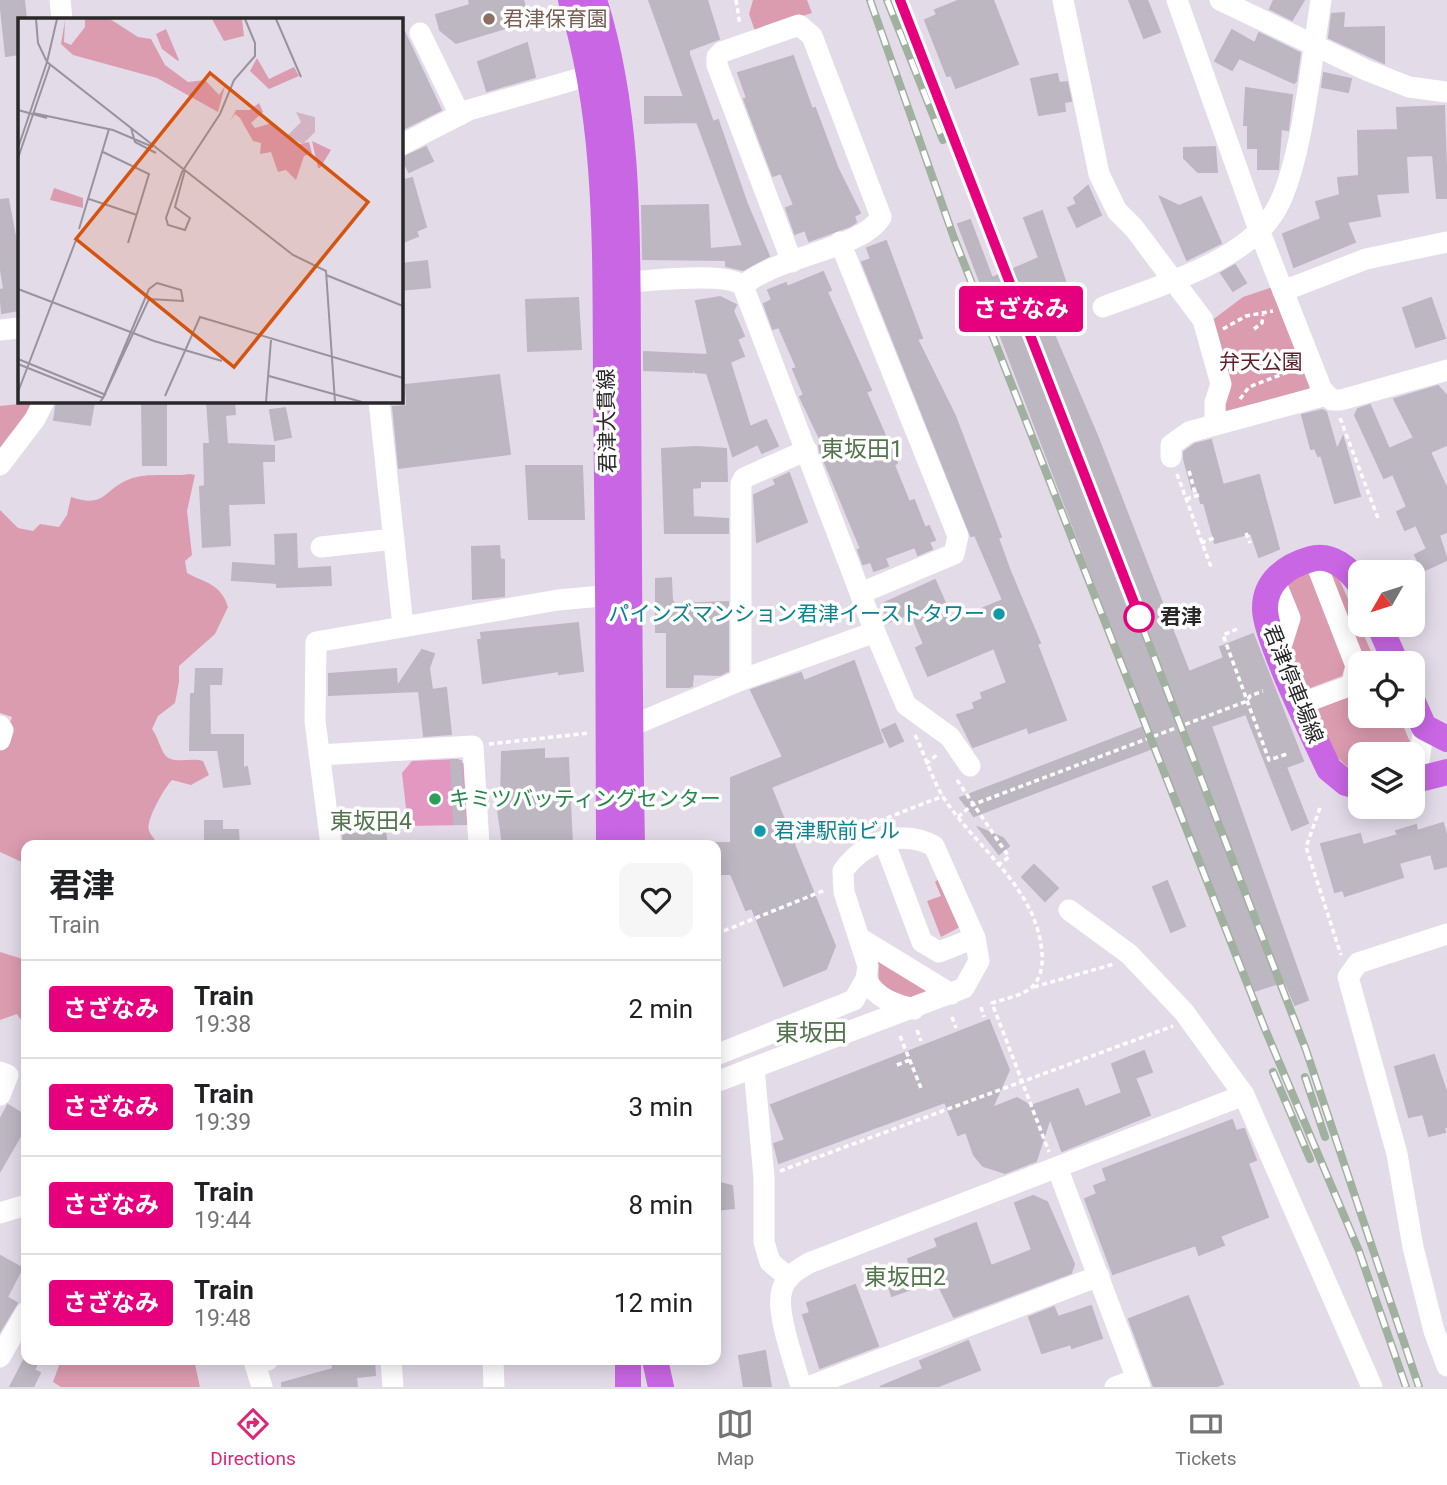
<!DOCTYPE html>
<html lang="en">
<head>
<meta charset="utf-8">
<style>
  body { margin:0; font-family:Roboto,"Noto Sans JP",sans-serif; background:#f6f6f6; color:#202124; height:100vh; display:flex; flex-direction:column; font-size:26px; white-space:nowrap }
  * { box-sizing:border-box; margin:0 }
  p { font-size:23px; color:#757577 }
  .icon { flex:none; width:38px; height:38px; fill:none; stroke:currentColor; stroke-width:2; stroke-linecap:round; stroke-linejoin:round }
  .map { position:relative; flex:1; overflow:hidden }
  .sheet { position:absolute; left:21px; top:840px; width:700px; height:525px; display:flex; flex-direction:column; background:#fff; border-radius:14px; box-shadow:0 4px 18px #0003 }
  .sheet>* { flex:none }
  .badge { padding:0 14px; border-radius:5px; font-size:24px; line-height:46px }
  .needle { width:46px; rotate:231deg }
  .fabs { position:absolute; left:1348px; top:560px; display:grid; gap:14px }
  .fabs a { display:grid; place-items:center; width:77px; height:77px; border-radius:14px; background:#fff; box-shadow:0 4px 18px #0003; font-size:35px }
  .map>.badge { position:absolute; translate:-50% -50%; box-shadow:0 0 0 4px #fff }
  .round { display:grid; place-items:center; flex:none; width:74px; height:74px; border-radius:14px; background:#f6f6f6 }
  .overview { display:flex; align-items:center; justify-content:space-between; height:119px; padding:0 28px }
  h1 { font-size:33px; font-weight:700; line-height:52px }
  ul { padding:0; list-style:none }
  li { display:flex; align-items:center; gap:21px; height:98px; padding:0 28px; border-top:2px solid #e0e0e0 }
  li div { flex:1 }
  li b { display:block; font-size:26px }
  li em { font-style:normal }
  li .badge { min-width:77px; font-weight:700; text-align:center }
  .tabs { display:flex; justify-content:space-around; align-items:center; height:98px; border-top:2px solid #e0e0e0; background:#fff; font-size:19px; color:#757577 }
  .tabs a { display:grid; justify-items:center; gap:4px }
  .tabs .on { color:#db2777 }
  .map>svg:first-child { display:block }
  .green { fill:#dc9cb0 }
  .pitch { fill:#e298c1 }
  .building { fill:#bdb7c2; stroke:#bfb5c4; stroke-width:2 }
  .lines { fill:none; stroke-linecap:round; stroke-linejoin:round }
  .path { stroke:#fff; stroke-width:3.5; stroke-dasharray:5 3.5; stroke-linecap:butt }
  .minor { stroke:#fff; stroke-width:21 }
  .major { stroke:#c966e4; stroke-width:26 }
  .rail-casing { stroke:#a1b19f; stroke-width:8 }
  .rail { stroke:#fff; stroke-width:5; stroke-dasharray:16; stroke-linecap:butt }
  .line-casing { stroke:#fff; stroke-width:16 }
  .line { stroke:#e6007e; stroke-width:10 }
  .education-dot { fill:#8d6e63; stroke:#fff; stroke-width:2.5 }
  .culture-dot { fill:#0f9aa8; stroke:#fff; stroke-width:2.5 }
  .stop-dot { fill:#fff; stroke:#e6007e; stroke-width:3.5 }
  .leisure-dot { fill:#2e9e5b; stroke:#fff; stroke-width:2.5 }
  .labels { text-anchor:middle; stroke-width:7; stroke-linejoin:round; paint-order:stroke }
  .education-label { font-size:21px; fill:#785e54; stroke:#fff; text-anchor:start }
  .park-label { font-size:21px; fill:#5e1f2b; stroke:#fff }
  .street-label { font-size:21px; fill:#282828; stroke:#fff }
  .culture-label { font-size:21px; fill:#0d838f; stroke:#fff; text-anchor:end }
  .stop-label { font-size:21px; font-weight:bold; fill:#282828; stroke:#fff; text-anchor:start }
  .leisure-label { font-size:21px; fill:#27864d; stroke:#fff; text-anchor:start }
  .neighbourhood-label { font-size:23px; fill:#53754d; stroke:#fff }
  .quarter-label { font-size:24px; fill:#53754d; stroke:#fff }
  .inset-road { fill:none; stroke:#99939c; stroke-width:2 }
  .view { fill:#d5540f; fill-opacity:0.15; stroke:#d5540f; stroke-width:3.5 }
  .inset-edge { fill:none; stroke:#282828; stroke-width:3.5 }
</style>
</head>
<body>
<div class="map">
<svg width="1447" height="1387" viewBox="0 0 1447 1387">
  <rect width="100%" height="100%" fill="#e4dbe9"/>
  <g class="green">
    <path d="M753 0H807L812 13 755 31 749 14Z"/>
    <path d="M1273 287 1313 383 1308 390 1226 416 1224 382 1211 321 1243 297Z"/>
    <path d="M28 403 34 409 0 453V406Z"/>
    <path d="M190 474 195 475 187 511 192 555 185 561 187 573C206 583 221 584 228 607L215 634 179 666V682L175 703 158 716 152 729C158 737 160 748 165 755 173 765 191 757 203 761L209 775 191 785 172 780C165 787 145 821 149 831 151 836 156 840 158 845H26V864L0 852V749L12 717 0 713V510L18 528 33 531 40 524 59 527 67 515 71 497C106 509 103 489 130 479 148 472 171 477 190 474Z"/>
    <path d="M1309 571 1345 666 1342 676 1305 690 1288 647 1286 585Z"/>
    <path d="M1325 572 1336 575 1340 581 1376 663H1361Z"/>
    <path d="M1360 692V716H1399L1410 742 1411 754H1360V773C1333 764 1325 735 1313 711Z"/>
    <path d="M941 877 960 927 941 937 927 901 941 896 935 882Z"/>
    <path d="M0 952 26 960V1043L23 1042V1023L17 1014 0 1020Z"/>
    <path d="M878 961 932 994 904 1000 879 983Z"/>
    <path d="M61 1360H194L200 1387H61L53 1382Z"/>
  </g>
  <path class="pitch" d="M458 759 465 765 467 825 408 826 402 773 412 761Z"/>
  <g class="building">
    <path d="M0 0H24L26 19H19V54L6 56Z"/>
    <path d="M469 0H523L529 21 456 43 440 30 436 15 470 5Z"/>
    <path d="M649 0H707L719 39 689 50V54L713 122 718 120 747 204 769 256 743 270 726 266V260L643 259 642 206 708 205 710 249 743 246 697 122 645 123V97H684Z"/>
    <path d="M960 0H993L1018 64 956 88 951 75 947 76 925 20 937 15 935 10Z"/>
    <path d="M1129 0H1147L1160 32 1144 38Z"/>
    <path d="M1274 0H1304L1292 20 1270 9Z"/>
    <path d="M1344 13 1343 28 1384 27V63L1329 38 1332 14Z"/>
    <path d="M401 25 441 110 401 130Z"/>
    <path d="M1232 30 1255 43 1259 33 1300 53 1296 81 1294 83 1239 58 1232 70 1215 61Z"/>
    <path d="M527 43 535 77 487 91 478 62Z"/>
    <path d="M793 56 812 109 815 108 838 169 860 213 854 216 856 222 850 226 809 241 805 230 795 234 786 208 794 205 781 173 773 176 744 99 747 98 738 73Z"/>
    <path d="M1324 73 1351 79 1348 92 1322 87Z"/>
    <path d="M1057 74 1059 83 1067 82 1071 101 1064 102 1065 111 1039 115 1031 79Z"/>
    <path d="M1246 88 1292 95 1288 130 1281 129 1278 169H1258V148H1248V125H1244Z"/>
    <path d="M1444 106 1447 198H1437L1433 155 1406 156 1408 192 1376 194 1380 216 1347 222 1355 242 1294 267 1283 234 1321 219 1316 202 1340 195 1338 178 1359 176 1358 131 1398 130 1397 108Z"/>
    <path d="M426 147 433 161 409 172 402 158Z"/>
    <path d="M1215 147 1217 172H1198L1184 158V148Z"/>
    <path d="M412 178 426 227 416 231 418 236 401 243V181Z"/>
    <path d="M1088 186 1101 215 1077 227 1068 208 1077 204 1074 198Z"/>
    <path d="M1160 197 1179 206 1201 197 1221 243 1187 260Z"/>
    <path d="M8 199 19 257V310L2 313 0 290 4 289 0 264V200Z"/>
    <path d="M1042 211 1069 293 1041 304 1098 438 1189 672 1224 658 1220 647 1253 634 1303 761 1286 767 1308 823 1292 830 1246 714 1211 726 1308 1000 1295 1005 1285 981 1254 991 1158 746 974 816 960 798 1149 725 958 224 970 220 992 278 1039 258 1024 218Z"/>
    <path d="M886 241 922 338 917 339 955 416 1001 537 998 538 1010 571 1040 643 1037 644 1066 720 1029 733 1027 727 973 747 957 715 975 709 973 703 983 699 981 693 1007 683 994 648 928 676 916 648 924 644 911 613 889 622 882 604 935 580 953 621 1003 600 975 535 971 536 862 262 871 259 867 248Z"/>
    <path d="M427 261 430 287 401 290V264Z"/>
    <path d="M1235 265 1246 283 1233 291 1221 273Z"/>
    <path d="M823 272 831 290 827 292 871 390 866 392 897 463 894 465 909 502 914 500 925 528 929 526 935 540 929 542 932 549 918 555 915 547 885 558 888 566 874 571 871 562 863 564 858 550 861 549 820 451 819 446 823 445 800 397 804 395 793 369 797 368 779 327 773 329 764 304 772 300 768 290 786 283 787 287Z"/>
    <path d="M720 297 736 305 733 311 744 336 737 339 744 356 730 362 750 427 766 420 778 446 762 453 758 444 733 456 707 373 695 372 692 365V372L644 370V352L708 355 696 301Z"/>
    <path d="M578 298 581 349 528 351 526 300Z"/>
    <path d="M1431 298 1445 338 1416 347 1403 308Z"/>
    <path d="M499 375 510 454 399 468 393 407 407 406 406 385Z"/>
    <path d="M1438 386 1447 396V445L1430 452 1447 489V532L1439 535 1447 560 1423 571 1415 555 1427 549 1416 525 1405 530 1397 512 1407 507 1393 474 1384 478 1355 415 1358 409 1370 405 1389 449 1414 438 1394 399Z"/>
    <path d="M57 401 94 402 90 425 54 420Z"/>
    <path d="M142 401H166V465H143Z"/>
    <path d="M207 401H234L235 414 225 415 227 444 274 446V461H262L264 503 228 504 230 545 203 547 200 487 205 486 204 444H210Z"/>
    <path d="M285 408 291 437 275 440 270 410Z"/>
    <path d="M1322 410 1326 412 1337 450 1343 437 1360 496 1335 503 1321 455 1318 456 1315 448 1311 449 1302 415Z"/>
    <path d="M1211 440 1223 485 1259 475 1279 549 1259 557 1251 533 1215 543 1204 503H1201L1197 487 1192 489 1184 459V452L1195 444Z"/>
    <path d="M697 447 726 449 727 481H700V487L692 488 693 517 728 519V533H665L662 449Z"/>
    <path d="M526 466H582L584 519H529Z"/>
    <path d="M789 473 807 522 757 542 754 495 776 485 774 480Z"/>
    <path d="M296 534 297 569 330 567 331 585 277 587V583L232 580 233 563 276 566 275 535Z"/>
    <path d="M499 546 500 559 504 560V596L473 599 472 547Z"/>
    <path d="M671 578 672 600 675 604 728 602V671L720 675 693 674 692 686 689 687H667V632H656V579Z"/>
    <path d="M578 623 583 671 559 674V671L483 683 478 640H482L481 633Z"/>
    <path d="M422 650 434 654 429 668 432 690 446 688 451 734 424 736 419 691 329 695V674L396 669 397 687Z"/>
    <path d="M854 661 883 742 771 787 835 946 826 969 784 986 752 908 746 910 731 874H716V843H731V778L783 757 751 690 801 673 804 681Z"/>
    <path d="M196 669H222L221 684H209L210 735H243V768L247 767 250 784 224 787 218 750H190L191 694H195Z"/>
    <path d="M895 724 903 741 890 747 882 730Z"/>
    <path d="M544 749V759L568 758 572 845H503L497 803 501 802 502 752Z"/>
    <path d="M451 760 461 761 465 824H454Z"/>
    <path d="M205 821H222V830H238L239 845H205Z"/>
    <path d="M1443 823 1447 838V866L1435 869 1431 854 1399 863 1403 877 1345 896 1343 890 1335 892 1321 844 1360 834 1363 845 1398 835 1396 831 1416 825 1417 831Z"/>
    <path d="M979 828 1003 838 1009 846 999 854Z"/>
    <path d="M385 831 387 845H344L343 835Z"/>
    <path d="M1034 865 1058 888 1045 901 1022 877Z"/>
    <path d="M1167 881 1185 926 1171 932 1153 887Z"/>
    <path d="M989 1020 1009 1070 992 1108 1017 1098 1031 1106 1078 1089 1085 1107 1122 1093 1112 1064 1144 1051 1152 1072 1135 1078 1150 1115 1062 1151 1050 1118 1036 1161 1005 1173 983 1166 974 1155 966 1132 958 1135 945 1102 779 1163 774 1144 785 1140 771 1105Z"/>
    <path d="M1434 1055 1447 1094V1127H1444L1445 1132 1429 1136 1423 1114 1409 1117 1395 1067Z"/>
    <path d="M8 1105 26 1116V1126L0 1171V1120Z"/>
    <path d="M1232 1120 1236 1131 1244 1129 1256 1160 1248 1163 1268 1217 1220 1236 1224 1245 1199 1255 1196 1245 1113 1274 1085 1199 1097 1194 1094 1186 1107 1181 1103 1169Z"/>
    <path d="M716 1182 732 1186 734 1208 716 1210Z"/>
    <path d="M1033 1196 1047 1202 1074 1264 1071 1273 954 1317 936 1280 892 1296 888 1284 912 1275 908 1259 938 1247 935 1239 976 1223 991 1266 1032 1250 1015 1203Z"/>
    <path d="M0 1256 22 1268 7 1297 17 1303 0 1331Z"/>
    <path d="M855 1285 878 1346 820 1368 803 1315 810 1313 807 1303Z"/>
    <path d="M1188 1296 1223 1384 1214 1387H1154L1129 1319Z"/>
    <path d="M1091 1306 1102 1338 1072 1348 1071 1344 1042 1353 1029 1317 1054 1307 1058 1317Z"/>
    <path d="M968 1341 980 1370 936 1387H880L923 1369 920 1361Z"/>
    <path d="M765 1351 771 1387H744L739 1356Z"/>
    <path d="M24 1360H39L34 1370 40 1373 33 1387H10Z"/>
    <path d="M332 1360H374L375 1375 356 1377 357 1387H282V1383L333 1369Z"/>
  </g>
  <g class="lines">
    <g class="path">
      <path d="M736 0 740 25"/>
      <path d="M1223 329 1246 316 1273 311"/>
      <path d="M1254 329 1262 323 1263 315"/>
      <path d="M1240 399 1249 387 1293 370"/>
      <path d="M1340 418 1378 518"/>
      <path d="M1189 471 1196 496"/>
      <path d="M1177 474 1211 567"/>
      <path d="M1186 499 1199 495"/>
      <path d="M1246 533 1250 543"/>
      <path d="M1201 543 1214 538"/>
      <path d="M1237 629 1223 635 1269 760 1287 754"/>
      <path d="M915 735C927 759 933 785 950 807 984 854 1037 891 1042 953 1043 965 1041 979 1031 988 1021 996 1004 999 992 1003L1049 1152"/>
      <path d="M489 744 590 733"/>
      <path d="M926 764 939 753"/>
      <path d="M957 780 1009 857 998 865"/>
      <path d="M1320 808 1306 847 1341 955"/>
      <path d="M958 817 972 805 1247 701 1250 696 1263 691"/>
      <path d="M879 821 943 796"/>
      <path d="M716 934 825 890"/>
      <path d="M1034 987 1114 964"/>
      <path d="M981 1007 984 1017"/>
      <path d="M952 1017 956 1028"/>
      <path d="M917 1030 921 1041"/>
      <path d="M900 1036 921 1088"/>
      <path d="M897 1065 910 1060"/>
      <path d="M780 1171 1173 1026"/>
    </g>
    <g class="minor">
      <path d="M60 0 62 19"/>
      <path d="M1063 0 1099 174 1117 211 1134 228 1203 320 1221 384 1215 403V425"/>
      <path d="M1177 0 1259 230 1322 390 1332 400H1341L1447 370"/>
      <path d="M1220 0 1366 70 1409 87 1447 92"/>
      <path d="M420 33 460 115"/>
      <path d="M401 145 469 110 602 72"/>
      <path d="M840 242 958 536 954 554 861 593"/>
      <path d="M627 282C651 281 727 271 743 286L875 632 741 680 631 726"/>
      <path d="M743 286C773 257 863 249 881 217L812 36 799 25 722 52 717 57V65L792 262"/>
      <path d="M1283 291 1366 259 1447 242"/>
      <path d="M1103 307C1154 288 1243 262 1274 213 1302 169 1312 55 1321 0"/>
      <path d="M0 330 19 328"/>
      <path d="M379 401 403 626"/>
      <path d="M1171 457V445L1189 432 1326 395"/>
      <path d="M0 465 35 419 44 401"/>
      <path d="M321 547 394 539"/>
      <path d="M1275 581 1290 618 1279 653"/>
      <path d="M875 632 906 705 950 737 970 766"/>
      <path d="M741 680V484L744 478 807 450"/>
      <path d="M1300 704 1352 685 1356 666 1314 558"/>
      <path d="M0 726 3 730 0 740"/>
      <path d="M319 755 473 746 479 845"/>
      <path d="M1412 773 1418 768 1424 727"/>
      <path d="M884 841 922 942 939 952 975 938"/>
      <path d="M331 845 315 721 316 642 558 600 624 594"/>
      <path d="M1069 910 1129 954 1184 1012 1244 1095 1372 1387"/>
      <path d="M1447 934 1358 963 1348 977 1397 1154 1413 1247 1434 1331 1447 1366"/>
      <path d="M861 939 951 994"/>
      <path d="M866 979C876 998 893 1004 914 1009"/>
      <path d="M716 1055 854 1000 866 979 868 966 844 892 843 871C864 841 902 829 934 846L975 938 979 961 964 988 716 1082"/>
      <path d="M754 1068 764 1178V1242L770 1262 789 1278"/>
      <path d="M0 1072 8 1075 0 1095"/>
      <path d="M1057 1167 1140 1387"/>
      <path d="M0 1213 26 1205"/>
      <path d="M0 1357 26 1312"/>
      <path d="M391 1360 393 1387"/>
      <path d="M493 1360 494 1387"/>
      <path d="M262 1387 255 1364 268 1360"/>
      <path d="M801 1387C795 1363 775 1312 782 1290 786 1276 797 1270 809 1263L1244 1095"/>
      <path d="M808 1387 1099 1276"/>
      <path d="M1115 1387 1137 1379"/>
    </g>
    <g class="major">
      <path d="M571 0C609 123 605 251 606 379 608 534 609 690 609 845"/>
      <path d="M594 0C632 119 627 250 628 373 629 531 629 688 632 845"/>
      <path d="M1360 584C1349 569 1331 553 1311 559 1286 566 1264 582 1265 610 1266 639 1315 739 1329 769L1346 783 1360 787"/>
      <path d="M1379 625 1396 663"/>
      <path d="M1412 700 1424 727 1447 739"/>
      <path d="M1412 781 1447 772"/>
      <path d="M655 1360 661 1387"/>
      <path d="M628 1387V1360"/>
    </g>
    <g class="rail-casing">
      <g id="rail">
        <path d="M870 0 954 238 1265 1029 1359 1251 1406 1387"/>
        <path d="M887 0 943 140"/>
        <path d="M900 0 1306 1050 1419 1387"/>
        <path d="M1273 1072 1310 1159"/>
        <path d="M1305 1077 1325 1137"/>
      </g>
    </g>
    <use href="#rail" class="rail"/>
  </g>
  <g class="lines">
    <g class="line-casing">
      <path id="line" d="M900 0 1140 618"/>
    </g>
    <use href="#line" class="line"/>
  </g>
  <circle class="education-dot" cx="489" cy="19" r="7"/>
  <g class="culture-dot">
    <circle cx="999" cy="614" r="7"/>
    <circle cx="760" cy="831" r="7"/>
  </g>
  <circle class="stop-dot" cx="1139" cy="617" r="14"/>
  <circle class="leisure-dot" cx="435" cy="799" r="7"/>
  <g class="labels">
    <g class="education-label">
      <text x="503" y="26">君津保育園</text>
    </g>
    <g class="park-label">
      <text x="1261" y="369">弁天公園</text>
    </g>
    <g class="street-label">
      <text transform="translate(607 421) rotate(-91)" y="7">君津大貫線</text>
      <text transform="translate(1293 684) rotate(68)" y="7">君津停車場線</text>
    </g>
    <g class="culture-label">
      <text x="985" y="621">パインズマンション君津イーストタワー</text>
      <text x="774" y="838" text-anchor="start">君津駅前ビル</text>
    </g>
    <g class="stop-label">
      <text x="1160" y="624">君津</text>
    </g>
    <g class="leisure-label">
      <text x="449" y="806">キミツバッティングセンター</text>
    </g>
    <g class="neighbourhood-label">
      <text x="862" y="457">東坂田1</text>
      <text x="371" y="829">東坂田4</text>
      <text x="905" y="1285">東坂田2</text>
    </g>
    <g class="quarter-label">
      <text x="811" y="1041">東坂田</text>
    </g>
  </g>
  <g transform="translate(18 18)">
    <rect width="385" height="385" fill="#e4dbe9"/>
    <path d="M67 1H92L120 19 133 21 147 47 170 64 187 62 201 77 207 68 200 94 139 60 55 37 43 26 47 2 46 24 53 27 67 9ZM194 1H224L226 18 206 23ZM148 11 161 42 160 43 144 31 138 16ZM239 40 251 61 276 49 281 58 251 71 232 53ZM241 85 245 94 233 105 237 110 254 105 281 126 291 124 294 135 286 138 278 162 268 152 260 154 253 134 242 136 243 125 235 123 222 100 217 96 212 103 218 92H232ZM294 123 313 132 302 150H300ZM36 170 65 180V190L32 182Z" fill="#dc9cb0"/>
    <path d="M278 94 297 99V114L285 126 269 118 283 104Z" fill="#d2b4c2"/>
    <path class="inset-road" d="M39 1 29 44 275 237 308 253 317 384M258 1 283 59M0 92 29 100M15 95 95 112 135 129M113 110 117 124 138 135M0 130 29 44 20 25 18 1M85 134 131 156 110 225M0 140 32 47M167 152 157 189 172 200 167 212 150 207 148 200 164 154 202 96 216 62 237 38V25L227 1M71 181 119 197M61 211 91 111M308 257 385 288M139 265 163 272 165 283 131 281 85 380 131 271ZM0 271 136 323 204 343M0 341 88 377M0 346 85 380 82 384M251 358 344 384M0 374 58 222M147 378 182 299 385 360M248 384 253 322"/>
    <path class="view" d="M192 55 350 184 216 349 58 221Z"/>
    <rect width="385" height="385" class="inset-edge"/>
  </g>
</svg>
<div class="fabs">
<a><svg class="needle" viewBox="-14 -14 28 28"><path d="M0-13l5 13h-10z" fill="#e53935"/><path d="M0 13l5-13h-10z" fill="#757577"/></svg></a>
<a><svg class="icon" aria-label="locate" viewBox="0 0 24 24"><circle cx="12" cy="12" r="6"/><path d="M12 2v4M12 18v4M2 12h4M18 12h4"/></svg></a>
<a><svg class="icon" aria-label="layers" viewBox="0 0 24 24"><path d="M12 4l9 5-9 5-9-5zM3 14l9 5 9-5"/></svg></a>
</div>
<b class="badge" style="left:1021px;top:309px;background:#e6007e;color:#fff">さざなみ</b>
<section class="sheet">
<div class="overview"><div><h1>君津</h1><p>Train</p></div><a class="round"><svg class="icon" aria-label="heart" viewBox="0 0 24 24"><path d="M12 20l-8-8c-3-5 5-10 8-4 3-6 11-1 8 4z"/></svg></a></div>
<ul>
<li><span class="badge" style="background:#e6007e;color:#fff">さざなみ</span><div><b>Train</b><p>19:38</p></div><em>2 min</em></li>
<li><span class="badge" style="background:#e6007e;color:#fff">さざなみ</span><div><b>Train</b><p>19:39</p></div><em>3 min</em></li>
<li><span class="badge" style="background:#e6007e;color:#fff">さざなみ</span><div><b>Train</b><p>19:44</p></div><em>8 min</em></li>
<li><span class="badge" style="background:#e6007e;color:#fff">さざなみ</span><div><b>Train</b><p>19:48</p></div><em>12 min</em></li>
</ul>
</section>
</div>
<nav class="tabs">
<a class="on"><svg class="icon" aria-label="directions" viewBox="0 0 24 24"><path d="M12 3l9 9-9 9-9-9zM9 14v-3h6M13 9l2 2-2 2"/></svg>Directions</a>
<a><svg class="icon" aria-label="map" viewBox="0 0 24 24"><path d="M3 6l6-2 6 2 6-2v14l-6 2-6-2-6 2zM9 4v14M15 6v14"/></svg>Map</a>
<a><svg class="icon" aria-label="tickets" viewBox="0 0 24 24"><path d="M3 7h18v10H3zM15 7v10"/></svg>Tickets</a>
</nav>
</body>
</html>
